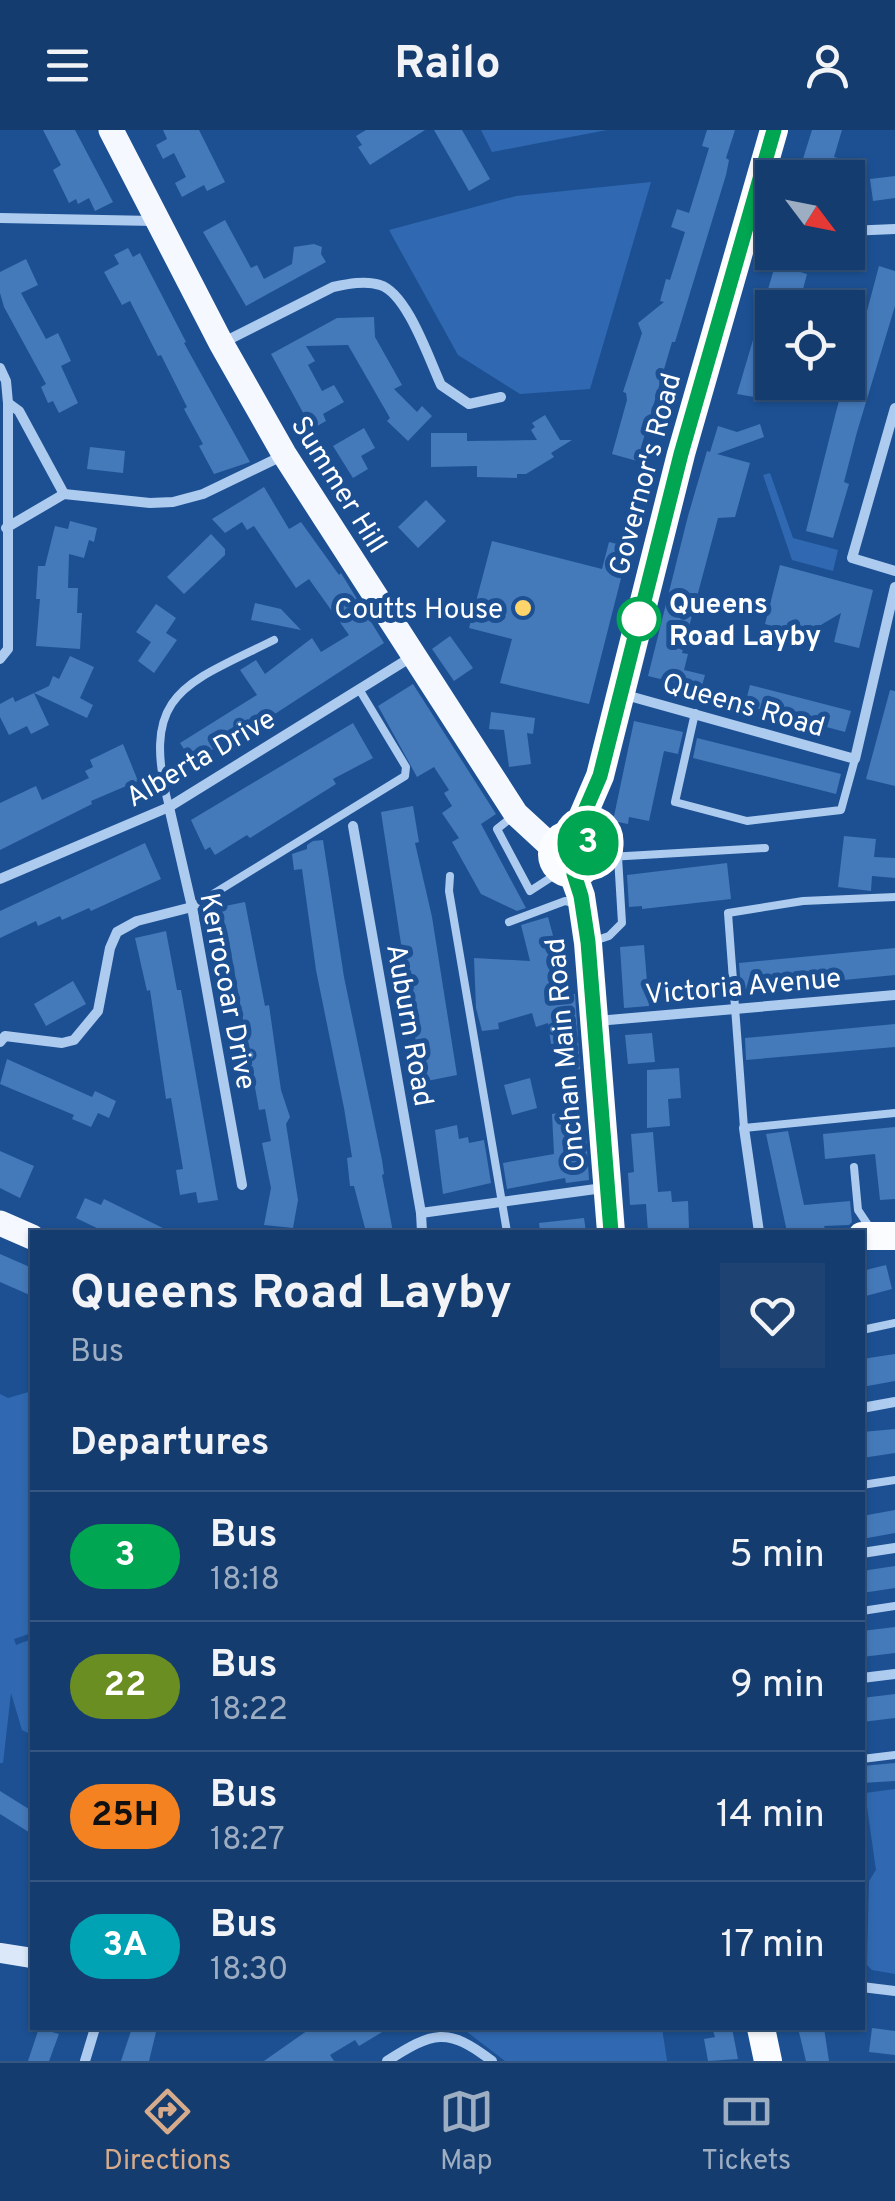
<!DOCTYPE html>
<html lang="en">
<head>
<meta charset="utf-8">
<style>
  body { margin:0; font-family:Overpass,sans-serif; background:#1e4373; color:#f1f3f6; height:100vh; display:flex; flex-direction:column; font-size:38px; white-space:nowrap }
  * { box-sizing:border-box; margin:0 }
  p { font-size:32px; color:#9dadc2 }
  .icon { flex:none; width:55px; height:55px; fill:none; stroke:currentColor; stroke-width:2; stroke-linecap:round; stroke-linejoin:round }
  .map { position:relative; flex:1; overflow:hidden }
  .drawer { position:absolute; left:30px; top:1100px; width:835px; height:800px; display:flex; flex-direction:column; background:#153c6e; border-radius:0px; box-shadow:0 2px 8px #0004,0 0 0 2px #345681 }
  .drawer>* { flex:none }
  .badge { padding:0 20px; border-radius:32px; font-size:35px; line-height:65px }
  .needle { width:65px; rotate:122deg }
  .fabs { position:absolute; left:755px; top:30px; display:grid; gap:20px }
  .fabs a { display:grid; place-items:center; width:110px; height:110px; border-radius:0px; background:#153c6e; box-shadow:0 2px 8px #0004,0 0 0 2px #345681; font-size:50px }
  .map>.badge { position:absolute; translate:-50% -50%; box-shadow:0 0 0 5px #fff }
  h2 { padding:0 40px; font-size:38px; line-height:90px }
  .round { display:grid; place-items:center; flex:none; width:105px; height:105px; border-radius:0px; background:#1e4373 }
  .summary { display:flex; align-items:center; justify-content:space-between; height:170px; padding:0 40px }
  h1 { font-size:48px; font-weight:700; line-height:75px }
  ul { padding:0; list-style:none }
  li { display:flex; align-items:center; gap:30px; height:130px; padding:0 40px; border-top:2px solid #345681 }
  li div { flex:1 }
  li b { display:block; font-size:38px }
  li em { font-style:normal }
  li .badge { min-width:110px; font-weight:700; text-align:center }
  header { display:flex; justify-content:space-between; align-items:center; height:130px; padding:0 40px; background:#153c6e; font-size:45px; font-weight:700 }
  .dock { display:flex; justify-content:space-around; align-items:center; height:140px; border-top:2px solid #345681; background:#153c6e; font-size:28px; color:#9dadc2 }
  .dock a { display:grid; justify-items:center; gap:5px }
  .dock .active { color:#d6ab8b }
  .map>svg:first-child { display:block }
  .green { fill:#3069b1 }
  .building { fill:#4479ba }
  .lines { fill:none; stroke-linecap:round; stroke-linejoin:round }
  .service { stroke:#adcbef; stroke-width:8 }
  .minor { stroke:#adcbef; stroke-width:10 }
  .secondary { stroke:#dae8fa; stroke-width:20 }
  .primary { stroke:#f5f9ff; stroke-width:25 }
  .trunk { stroke:#fafcff; stroke-width:28 }
  .line-casing { stroke:#fff; stroke-width:22 }
  .line { stroke:#00a651; stroke-width:15 }
  .poi-dot { fill:#ffd46b; stroke:#1c5093; stroke-width:4 }
  .stop-dot { fill:#fff; stroke:#00a651; stroke-width:5 }
  .labels { text-anchor:middle; stroke-width:10; stroke-linejoin:round; paint-order:stroke }
  .street-label { font-size:28px; fill:#fff; stroke:#1c5093 }
  .stop-label { font-size:28px; font-weight:bold; fill:#fff; stroke:#1c5093; text-anchor:start }
  .poi-label { font-size:28px; fill:#fff; stroke:#1c5093; text-anchor:end }
</style>
</head>
<body>
<header><svg class="icon" aria-label="menu" viewBox="0 0 24 24"><path d="M4 6h16M4 12h16M4 18h16"/></svg>Railo<svg class="icon" aria-label="person" viewBox="0 0 24 24"><circle cx="12" cy="8" r="4"/><path d="M4 21q1-7 8-7t8 7"/></svg></header>
<div class="map">
<svg width="895" height="1931" viewBox="0 0 895 1931">
  <rect width="100%" height="100%" fill="#1c5093"/>
  <g class="green">
    <path d="M481 0H607L492 22Z"/>
    <path d="M651 52 590 259 520 264 458 225 389 100 516 66Z"/>
    <path d="M770 343 793 408 838 420 833 441 792 430 763 345Z"/>
    <path d="M32 1261V1503L14 1509 16 1515 32 1509V1605L22 1600 11 1563 3 1633H0V1264L8 1268Z"/>
    <path d="M895 1659V1844L872 1840 867 1835 869 1751 876 1740 865 1663Z"/>
    <path d="M462 1898H662L667 1931H505Z"/>
  </g>
  <g class="building">
    <path d="M43 0H75L113 72 95 81 89 68 78 74 76 69 69 73 53 40 61 35Z"/>
    <path d="M163 0H199L225 52 207 61 204 55 182 67 175 53 186 47 174 23 163 29 156 15 167 9Z"/>
    <path d="M366 0H425L370 35 358 17 362 15 356 6Z"/>
    <path d="M434 0H462L490 49 469 61Z"/>
    <path d="M707 0H735L726 28 729 30 726 45 675 212H672L637 331 612 324 627 270 626 263 623 262 642 203 638 193 664 172 660 171 666 149 670 150 685 102 671 97 677 79 689 83 709 18 702 16Z"/>
    <path d="M812 0H842L834 27 838 28 833 48H797Z"/>
    <path d="M895 46V68L873 71 870 49Z"/>
    <path d="M225 90 251 138 257 135 264 149 292 134 294 117 314 114 322 117 321 124 326 132 246 176 203 102Z"/>
    <path d="M128 118 133 127 140 123 186 212 184 213 250 332 214 344 199 316 203 314 184 279 187 277 161 225 158 226 130 171 122 175 104 142 119 134 114 125Z"/>
    <path d="M779 122H803L797 141 807 144 798 178H772V252H787L782 272 737 264Z"/>
    <path d="M26 129 38 155 21 163 46 209 58 203 71 231 61 236 78 273 59 283 53 271 48 273 41 257 46 254 4 177 0 163V142Z"/>
    <path d="M879 136 895 141V176L857 302 844 352 849 354 833 408 806 401 836 282 844 252H848Z"/>
    <path d="M374 187 375 207 402 255 394 259 417 282 422 276 432 286 408 311 387 291 390 288 348 215 306 216 315 231 308 235 322 261 334 255 344 272 323 284 326 291 312 299 271 224 337 188Z"/>
    <path d="M545 285 560 310H572L551 323 554 327 526 344H517V348L477 347V336L431 337V303H467V311L537 310 531 300 535 297 532 293Z"/>
    <path d="M760 294 764 307 717 324 750 333 735 387 718 388 682 523 688 524 684 540 705 545 701 559 648 546 688 386 707 321 710 322 718 296 737 302Z"/>
    <path d="M364 298 375 318 361 326 368 339 353 348 333 316Z"/>
    <path d="M90 317 125 321 123 343 87 339Z"/>
    <path d="M264 357 289 399 301 392 339 445 341 443 384 513 247 602 244 598 193 633 180 613 257 565 240 540 256 530 265 544 312 508 321 522 349 505 309 449 296 458 254 396 247 400 242 392 225 403 212 389Z"/>
    <path d="M426 370 446 391 418 418 398 397Z"/>
    <path d="M70 391 97 398 94 412 89 410 84 428 69 424 68 458H78L77 483H82L80 519 36 516 40 469H36L38 436H45L55 396 68 399Z"/>
    <path d="M211 404 225 419V425L184 464 167 447Z"/>
    <path d="M492 411 602 439 609 412 629 417 589 574 500 553 512 509 469 498Z"/>
    <path d="M780 435 873 460 859 518 834 512 841 483 804 505 765 494Z"/>
    <path d="M255 473 281 479 301 500 251 490Z"/>
    <path d="M156 474 176 488 166 503 177 510 154 543 138 531 151 512 136 502Z"/>
    <path d="M450 506 473 538 454 551 432 519Z"/>
    <path d="M70 526 94 537 80 568 93 575 87 588 34 563 49 556 53 546 59 549Z"/>
    <path d="M413 554 496 684 481 694 526 778 517 781 481 764 452 712 459 708 442 683 452 676 444 663 449 660 434 637 417 647 378 576Z"/>
    <path d="M750 555 851 581 845 602 745 575Z"/>
    <path d="M890 560 895 561V656L866 649Z"/>
    <path d="M34 563 49 595 31 604 27 596 9 605 0 587V574L13 567 15 572Z"/>
    <path d="M491 582 535 588 533 604 527 603 531 634 509 637 504 600 489 599Z"/>
    <path d="M634 591 683 602 678 624 664 621 649 691 629 687 628 694 613 691Z"/>
    <path d="M353 593 373 628 333 649 336 654 250 708 247 705 215 725 210 717 205 720 191 690Z"/>
    <path d="M697 608 841 644 836 664 693 628Z"/>
    <path d="M123 614 138 651 91 671 92 674 0 720V673L36 656 42 670 89 648 85 641 93 637 90 630Z"/>
    <path d="M413 676 419 712 415 713 432 787 457 945 422 952 381 682Z"/>
    <path d="M844 706 876 709 874 727 895 728V748L872 746 871 761 838 757Z"/>
    <path d="M323 710 344 847 382 1030 384 1044 382 1045 393 1102H366L354 1056H350L347 1028 352 1027 344 978 316 840 302 739 294 740 292 724 307 719V715L313 711Z"/>
    <path d="M145 713 161 749 91 781 89 778 62 790 60 786 38 796 36 791 0 808V781Z"/>
    <path d="M727 733 731 769 642 779V776L629 777 627 745Z"/>
    <path d="M245 772 265 876 269 875 281 960 290 987 286 994 298 1070 293 1098 264 1095 271 1058 262 1013 271 1011 265 979 259 980 228 805 220 777Z"/>
    <path d="M548 787 569 865 575 864 580 939 569 940 566 912 551 914 548 893 536 897 532 883 498 893 499 899 482 901 476 878 474 828 530 831 521 795Z"/>
    <path d="M166 801 177 860H181L218 1070 198 1073 196 1062 180 1065 176 1040 183 1039 171 968 166 969 150 860 147 861 135 808Z"/>
    <path d="M644 815 649 876 624 878 620 817Z"/>
    <path d="M895 818V845L741 860 739 833Z"/>
    <path d="M73 851 86 874 46 896 34 874Z"/>
    <path d="M895 894V917L746 930 745 908Z"/>
    <path d="M652 903 655 932 628 934 625 905Z"/>
    <path d="M7 929 92 967 95 961 116 971 109 988 98 983 91 997 72 989 74 985 0 954Z"/>
    <path d="M679 938 681 968 668 969 670 996 647 998V940Z"/>
    <path d="M530 948 537 978 512 985 504 955Z"/>
    <path d="M577 981 580 1006 586 1005 589 1050 566 1053 565 1048 507 1059 503 1033 554 1024 552 984Z"/>
    <path d="M457 995 459 1009 468 1007 469 1013 484 1010 491 1053 443 1064 435 1000Z"/>
    <path d="M895 997V1069L880 1070 875 1024 825 1029 823 1004Z"/>
    <path d="M788 1001 804 1075 850 1071 852 1092 849 1095 824 1096 825 1099 811 1102H787L766 1004Z"/>
    <path d="M653 1002 658 1062 671 1061 672 1072 688 1071 689 1099 682 1102H648L646 1074 630 1075 628 1043 634 1042 631 1004Z"/>
    <path d="M0 1021 34 1036 20 1068 0 1058Z"/>
    <path d="M85 1068 101 1075 104 1069 171 1102H105L76 1088Z"/>
    <path d="M584 1088 586 1102H540L539 1093Z"/>
    <path d="M0 1124 32 1138V1166L0 1152Z"/>
    <path d="M886 1135 892 1159 862 1167V1141Z"/>
    <path d="M895 1224V1251L862 1257V1229Z"/>
    <path d="M895 1299V1323L862 1328V1302Z"/>
    <path d="M895 1380V1403L862 1409V1386Z"/>
    <path d="M895 1436V1458L862 1463V1441Z"/>
    <path d="M895 1497V1523L862 1527V1501Z"/>
    <path d="M895 1564V1588L862 1592V1568Z"/>
    <path d="M895 1633V1651L862 1653V1636Z"/>
    <path d="M0 1661 32 1681V1704L0 1684Z"/>
    <path d="M39 1898 59 1904 49 1931H28Z"/>
    <path d="M132 1898H157L149 1931H121Z"/>
    <path d="M311 1898H389L359 1916 355 1910 330 1925 334 1931H264Z"/>
    <path d="M732 1898 738 1929 708 1931 704 1909 715 1907 713 1901Z"/>
    <path d="M798 1898H824L829 1931H806Z"/>
    <path d="M872 1898 895 1901V1925L869 1922Z"/>
  </g>
  <g class="lines">
    <g class="service">
      <path d="M695 583 675 672 747 691 841 680 855 629"/>
      <path d="M169 677C140 563 183 555 274 510"/>
      <path d="M511 688 497 699 530 761 561 741"/>
      <path d="M592 728 765 718"/>
      <path d="M450 746 449 761 507 1102"/>
      <path d="M895 767 803 771 728 783 744 998 895 983"/>
      <path d="M192 777 405 646 406 637 359 559"/>
      <path d="M509 792 565 771 574 773"/>
      <path d="M594 811 609 806 622 793 618 727"/>
      <path d="M854 1037 858 1080 868 1095V1101"/>
      <path d="M862 1200 895 1193"/>
      <path d="M862 1355 895 1350"/>
      <path d="M862 1481 895 1476"/>
      <path d="M862 1629 895 1625"/>
    </g>
    <g class="minor">
      <path d="M754 74 772 80"/>
      <path d="M0 88 154 91"/>
      <path d="M848 101 895 99"/>
      <path d="M222 213 333 157C347 154 366 150 380 155 407 163 429 229 441 255L469 274 501 267"/>
      <path d="M0 238 6 251 8 273V519L0 529"/>
      <path d="M8 273 19 281 64 364"/>
      <path d="M895 278 852 428 895 441"/>
      <path d="M6 398 64 364 150 373 173 372 203 364 284 325"/>
      <path d="M622 564 855 629 895 457"/>
      <path d="M169 677 192 777 242 1055"/>
      <path d="M353 696 421 1083 422 1102"/>
      <path d="M0 749 169 677 413 526"/>
      <path d="M597 891 895 865"/>
      <path d="M0 912 5 906 62 913 74 910 98 881 110 818 117 802 137 791 192 777"/>
      <path d="M744 998 759 1102"/>
      <path d="M421 1083 603 1058"/>
      <path d="M862 1278 895 1272"/>
      <path d="M862 1423 895 1418"/>
      <path d="M862 1548 895 1544"/>
      <path d="M862 1857 895 1861"/>
      <path d="M85 1931 95 1898"/>
      <path d="M387 1931C433 1902 447 1896 492 1931"/>
    </g>
    <path class="secondary" d="M0 1823 32 1828"/>
    <g class="primary">
      <path d="M111 0 221 213 284 324 516 684 553 718"/>
      <path d="M0 1093 32 1107"/>
    </g>
    <g class="trunk">
      <path d="M575 704 600 646 681 324 774 0"/>
      <circle cx="572" cy="724" r="20"/>
      <path d="M573 744 581 766 588 813 611 1102"/>
      <path d="M862 1106H895"/>
      <path d="M761 1898 768 1931"/>
    </g>
  </g>
  <g class="lines">
    <g class="line-casing">
      <path id="line" d="M611 1102 588 812 581 766 574 744 590 734C594 720 590 709 575 704L600 646 681 324 774 0"/>
    </g>
    <use href="#line" class="line"/>
  </g>
  <circle class="poi-dot" cx="523" cy="478" r="10"/>
  <circle class="stop-dot" cx="639" cy="489" r="20"/>
  <g class="labels">
    <g class="street-label">
      <text transform="translate(644 344) rotate(-75)" y="10">Governor's Road</text>
      <text transform="translate(340 354) rotate(58)" y="10">Summer Hill</text>
      <text transform="translate(744 574) rotate(16)" y="10">Queens Road</text>
      <text transform="translate(200 627) rotate(-30)" y="10">Alberta Drive</text>
      <text transform="translate(743 855) rotate(-5)" y="10">Victoria Avenue</text>
      <text transform="translate(229 861) rotate(79)" y="10">Kerrocoar Drive</text>
      <text transform="translate(411 895) rotate(80)" y="10">Auburn Road</text>
      <text transform="translate(564 925) rotate(-95)" y="10">Onchan Main Road</text>
    </g>
    <g class="stop-label">
      <text x="669" y="483">Queens<tspan x="669" dy="32">Road Layby</tspan></text>
    </g>
    <g class="poi-label">
      <text x="503" y="488">Coutts House</text>
    </g>
  </g>
</svg>
<div class="fabs">
<a><svg class="needle" viewBox="-14 -14 28 28"><path d="M0-13l5 13h-10z" fill="#e53935"/><path d="M0 13l5-13h-10z" fill="#9dadc2"/></svg></a>
<a><svg class="icon" aria-label="locate" viewBox="0 0 24 24"><circle cx="12" cy="12" r="6"/><path d="M12 2v4M12 18v4M2 12h4M18 12h4"/></svg></a>
</div>
<b class="badge" style="left:588px;top:713px;background:#00a651;color:#fff">3</b>
<section class="drawer">
<div class="summary"><div><h1>Queens Road Layby</h1><p>Bus</p></div><a class="round"><svg class="icon" aria-label="heart" viewBox="0 0 24 24"><path d="M12 20l-8-8c-3-5 5-10 8-4 3-6 11-1 8 4z"/></svg></a></div>
<h2>Departures</h2>
<ul>
<li><span class="badge" style="background:#00a651;color:#fff">3</span><div><b>Bus</b><p>18:18</p></div><em>5 min</em></li>
<li><span class="badge" style="background:#6b8e23;color:#fff">22</span><div><b>Bus</b><p>18:22</p></div><em>9 min</em></li>
<li><span class="badge" style="background:#f58220;color:#111">25H</span><div><b>Bus</b><p>18:27</p></div><em>14 min</em></li>
<li><span class="badge" style="background:#00a3b4;color:#fff">3A</span><div><b>Bus</b><p>18:30</p></div><em>17 min</em></li>
</ul>
</section>
</div>
<nav class="dock">
<a class="active"><svg class="icon" aria-label="directions" viewBox="0 0 24 24"><path d="M12 3l9 9-9 9-9-9zM9 14v-3h6M13 9l2 2-2 2"/></svg>Directions</a>
<a><svg class="icon" aria-label="map" viewBox="0 0 24 24"><path d="M3 6l6-2 6 2 6-2v14l-6 2-6-2-6 2zM9 4v14M15 6v14"/></svg>Map</a>
<a><svg class="icon" aria-label="tickets" viewBox="0 0 24 24"><path d="M3 7h18v10H3zM15 7v10"/></svg>Tickets</a>
</nav>
</body>
</html>
